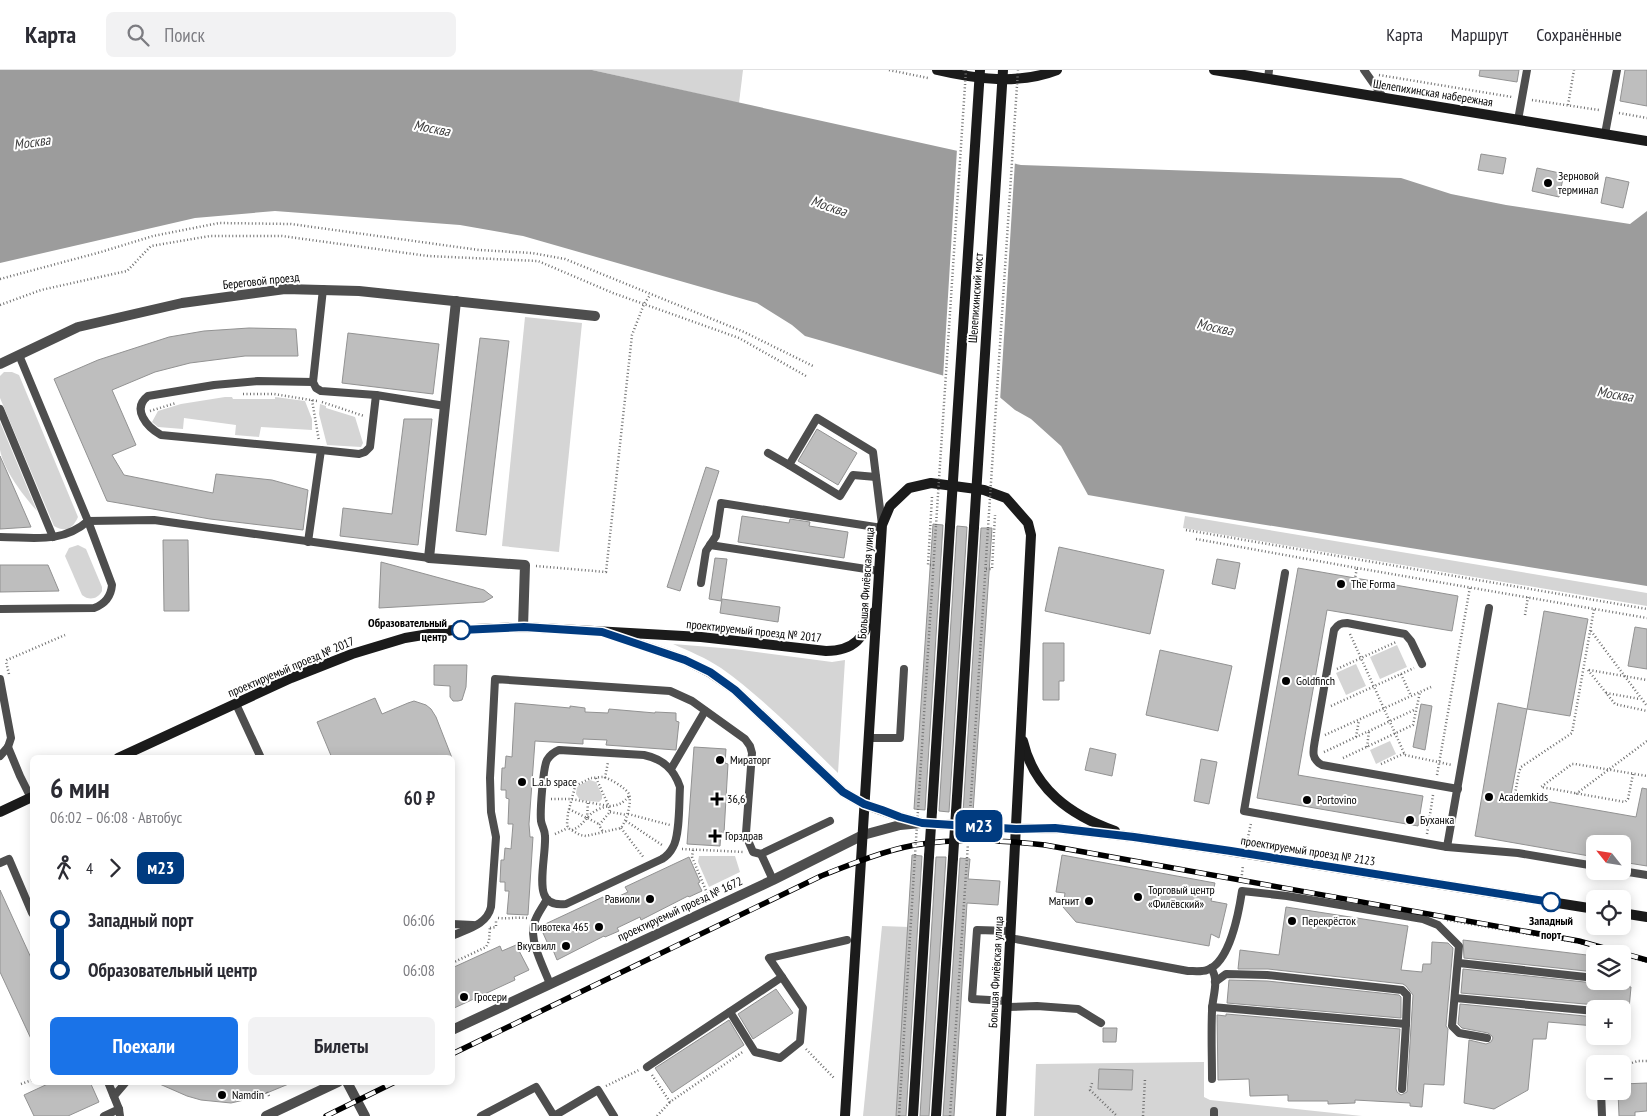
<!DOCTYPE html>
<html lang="ru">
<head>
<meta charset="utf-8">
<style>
  body { margin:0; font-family:"PT Sans Narrow",sans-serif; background:#f2f2f3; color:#2b2b33; height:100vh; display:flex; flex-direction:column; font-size:19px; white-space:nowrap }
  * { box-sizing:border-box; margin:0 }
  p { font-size:16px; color:#7c7c81 }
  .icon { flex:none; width:28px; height:28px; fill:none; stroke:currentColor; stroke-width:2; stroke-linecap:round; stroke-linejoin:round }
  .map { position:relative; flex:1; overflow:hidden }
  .details { position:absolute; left:30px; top:685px; width:425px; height:330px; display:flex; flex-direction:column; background:#fff; border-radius:8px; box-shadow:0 2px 12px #0003 }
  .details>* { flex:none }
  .badge { padding:0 10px; border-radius:8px; font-size:18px; line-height:32px }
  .needle { width:32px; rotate:300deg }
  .controls { position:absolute; left:1586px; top:765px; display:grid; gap:10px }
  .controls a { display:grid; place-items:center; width:45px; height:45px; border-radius:8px; background:#fff; box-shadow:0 2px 12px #0003; font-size:25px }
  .map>.badge { position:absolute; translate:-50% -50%; box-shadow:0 0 0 2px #fff }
  .legs { display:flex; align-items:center; gap:8px; height:55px; padding:0 20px; font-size:16px }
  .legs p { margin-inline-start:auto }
  .summary { display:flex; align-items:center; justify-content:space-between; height:85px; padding:0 20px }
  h1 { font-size:28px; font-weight:800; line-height:38px }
  .button { display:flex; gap:10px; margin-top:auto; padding:10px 20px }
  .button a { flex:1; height:58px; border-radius:8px; background:#1a73e8; color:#fff; font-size:20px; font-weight:800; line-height:58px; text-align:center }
  .button a+a { background:#f2f2f3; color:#2b2b33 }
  ul { padding:0 20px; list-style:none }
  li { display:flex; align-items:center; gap:18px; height:50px; font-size:19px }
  li i { display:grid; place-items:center; width:8px; height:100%; margin:0 6px; background:currentColor }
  li i::after { content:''; width:12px; height:12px; margin:-6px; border:4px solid; border-radius:50%; background:#fff }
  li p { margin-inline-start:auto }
  li:first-child i { background:linear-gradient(#0000 50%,currentColor 0) }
  li:last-child i { background:linear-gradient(currentColor 50%,#0000 0) }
  header { display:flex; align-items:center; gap:30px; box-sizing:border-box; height:70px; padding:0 25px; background:#fff; border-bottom:1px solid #e1e1e2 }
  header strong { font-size:24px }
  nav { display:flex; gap:28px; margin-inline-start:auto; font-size:18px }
  .search { width:350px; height:45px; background:#f2f2f3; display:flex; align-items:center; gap:12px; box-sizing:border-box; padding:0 18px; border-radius:8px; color:#7c7c81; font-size:19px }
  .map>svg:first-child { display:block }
  .green { fill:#d5d5d5 }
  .water { fill:#9c9c9c }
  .pier { fill:#fff }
  .building { fill:#bebebe; stroke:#929292 }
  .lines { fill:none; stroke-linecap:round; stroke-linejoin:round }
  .path { stroke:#707070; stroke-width:2.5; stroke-dasharray:1 2.5; stroke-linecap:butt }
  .lane { stroke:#4e4e4e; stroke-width:8 }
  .street { stroke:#4e4e4e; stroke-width:10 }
  .secondary { stroke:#1b1b1b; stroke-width:10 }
  .rail-casing { stroke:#000; stroke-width:5.5 }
  .rail { stroke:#fff; stroke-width:4; stroke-dasharray:11; stroke-linecap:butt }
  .path-bridge { stroke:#707070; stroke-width:2.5; stroke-dasharray:1 2.5; stroke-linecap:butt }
  .secondary-bridge { stroke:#1b1b1b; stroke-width:10 }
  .line-1-casing { stroke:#fff; stroke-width:11 }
  .line-1 { stroke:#003b80; stroke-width:8 }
  .poi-dot { fill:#000; stroke:#fff; stroke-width:2 }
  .stop-1-dot { fill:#fff; stroke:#003b80; stroke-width:2.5 }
  .labels { text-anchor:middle; stroke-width:4; stroke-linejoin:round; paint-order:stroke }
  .street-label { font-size:12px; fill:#000; stroke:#fff }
  .poi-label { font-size:12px; fill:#000; stroke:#fff; text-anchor:start }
  .stop-label { font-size:12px; font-weight:bold; fill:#000; stroke:#fff; text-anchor:end }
  .water-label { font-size:14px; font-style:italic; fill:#3d3d3d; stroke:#fff }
</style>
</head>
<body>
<header>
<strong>Карта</strong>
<div class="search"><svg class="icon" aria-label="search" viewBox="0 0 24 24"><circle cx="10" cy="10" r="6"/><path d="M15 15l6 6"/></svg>Поиск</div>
<nav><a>Карта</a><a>Маршрут</a><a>Сохранённые</a></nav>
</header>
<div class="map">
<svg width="1647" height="1046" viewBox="0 0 1647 1046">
  <rect width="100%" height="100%" fill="#fff"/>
  <g class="green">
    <path d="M592 0H743L739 33Z"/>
    <path d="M525 247 582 253 559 482 502 476Z"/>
    <path d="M4 302H12L19 305 78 447C73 458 66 463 54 456L0 328V306Z"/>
    <path d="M225 327H232L233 329H275V327L305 331 312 349V360L261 357 259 367 235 365 236 355 184 348 183 359 158 357 152 352 158 341 181 334Z"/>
    <path d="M320 334 326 336V338L355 347 363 373 361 377 327 375 319 344Z"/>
    <path d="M0 352 37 441C23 425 4 401 0 380 0 371 0 361 0 352Z"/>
    <path d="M1185 446 1647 523V536L1183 458Z"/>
    <path d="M78 475 86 479 102 517V521C98 529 89 531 82 525L65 486 69 478Z"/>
    <path d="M673 574 734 579 832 592 845 590 838 703C801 667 763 628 721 598 706 588 689 581 673 574Z"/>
    <path d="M1397 575 1407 597 1380 609 1370 587Z"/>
    <path d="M1356 594 1366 616 1346 625 1336 603Z"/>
    <path d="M1390 671 1396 684 1376 694 1370 680Z"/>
    <path d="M590 710 596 712 602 725V729L599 732 580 730 576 724 577 716Z"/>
    <path d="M699 786H735L740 802 709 817 698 792Z"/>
    <path d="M882 856 909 857 897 1046H863Z"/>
    <path d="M1204 992V1027L1210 1030 1362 1046H1034L1036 994Z"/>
  </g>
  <path class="water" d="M0 0H592L1021 95 1401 108 1451 124 1506 135 1630 154 1647 141V516L1185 442 1088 425 1061 376 1031 349 1015 340 990 319 805 266 792 255 757 233 523 166 460 155 275 141 195 148 0 193Z"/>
  <path class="pier" d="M957 79 1015 91 1000 331 988 321 943 308Z"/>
  <g class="building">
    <path d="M1480 0H1519L1517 12 1479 6Z"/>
    <path d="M1625 0H1647V36L1620 31Z"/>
    <path d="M1481 84 1506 88 1503 104 1478 100Z"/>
    <path d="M1537 98 1564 104 1559 127 1532 121Z"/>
    <path d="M1606 107 1629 112 1623 138 1601 133Z"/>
    <path d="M249 258 296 259 298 286H245L190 293 155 302 112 320 136 375 112 385 124 405 213 423 216 404 272 410 308 420 303 460 210 449 107 431 54 309 98 290 169 267 204 261Z"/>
    <path d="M348 263 439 274 433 324 342 313Z"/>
    <path d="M480 268 509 271 486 465 456 461Z"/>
    <path d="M404 349H432L418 475 340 466 343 438 392 444Z"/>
    <path d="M817 359 857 383 838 415 798 391Z"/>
    <path d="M0 386 31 457 0 459Z"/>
    <path d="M706 397 719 401 680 521 667 517Z"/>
    <path d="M742 446 789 453 790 449 810 452 809 456 848 462 844 488 738 472Z"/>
    <path d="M933 454 943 455 925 740 914 739Z"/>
    <path d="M957 456 967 457 949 742 939 741Z"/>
    <path d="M981 458H992L973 743H963Z"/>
    <path d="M163 470H188L189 541H164Z"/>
    <path d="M1059 477 1164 500 1150 564 1045 541Z"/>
    <path d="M715 488 727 489 721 531 709 529Z"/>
    <path d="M1217 489 1240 493 1235 519 1212 514Z"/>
    <path d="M381 492 484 520 493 527 484 532 379 538Z"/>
    <path d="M0 495H48L59 521 0 522Z"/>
    <path d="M1298 498 1458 526 1452 561 1327 540 1319 586 1298 705 1423 726 1418 756 1257 728Z"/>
    <path d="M722 529 780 537 778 552 720 543Z"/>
    <path d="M1544 541 1588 549 1570 646 1527 639Z"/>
    <path d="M1635 557 1647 559V599L1628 596Z"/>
    <path d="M1043 573H1064V611H1059V630H1043Z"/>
    <path d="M1160 580 1232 596 1218 661 1146 645Z"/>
    <path d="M434 595H467L466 617 462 630 458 631H453L450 627V616L434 615Z"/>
    <path d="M375 628 382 644 408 633 414 631 426 635 431 639 436 647 452 688H332L317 652Z"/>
    <path d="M515 633 570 638V636L585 638V642L608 643 609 639 655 643V642L676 643V651L679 652 676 680 606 675 607 670 583 669V674L535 671 529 754 530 767H533L528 845 507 844 509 821H505V812H500L501 790H504L505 778 511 779 513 754H508L509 729 506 728V720H501L502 698H505L506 686 512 687Z"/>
    <path d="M1498 633 1527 639 1511 725 1636 747 1642 718 1647 719V796L1622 792V774H1595V787L1475 766Z"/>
    <path d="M1421 634 1432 636 1425 680 1413 677Z"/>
    <path d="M694 677 726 679 725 693 728 694 724 763 721 762 720 776 687 774Z"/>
    <path d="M1090 678 1116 684 1112 706 1085 700Z"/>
    <path d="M1201 689 1217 692 1209 734 1194 731Z"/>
    <path d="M912 785 922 786 906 1046H896Z"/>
    <path d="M1062 785 1215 813 1211 831 1227 834 1219 868 1211 864 1209 876 1076 852 1063 837 1065 823 1056 822Z"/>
    <path d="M689 787 700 812 698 813 702 821 689 827 688 826 641 850 640 847 617 858 619 861 605 867 604 866 557 890 553 880 551 881 543 863 545 862 541 856 603 827 606 832 628 822 625 817Z"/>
    <path d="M936 787H946L929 1046H920Z"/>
    <path d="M960 788 970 789 968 809 1000 811 998 835 967 833 954 1046H943Z"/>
    <path d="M0 820 32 890V971L0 902Z"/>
    <path d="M1286 837 1408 856 1401 900 1422 902 1423 894H1431L1432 872 1448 873 1453 878 1446 956 1448 959 1444 1015 1424 1014 1422 1037 1410 1036V1033L1355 1030V1033L1328 1034V1031H1288V1025L1250 1026 1249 1009 1218 1010 1217 945 1226 946V944L1400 959 1396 1019 1397 1022 1401 1025 1407 1022 1413 925 1406 916 1403 914 1268 899H1238L1240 880 1279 885Z"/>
    <path d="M1463 870 1595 886V902L1464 888Z"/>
    <path d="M516 875 529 900 514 907 515 910 452 939V898L500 876 502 881Z"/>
    <path d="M1463 899 1631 917 1629 939H1610L1599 938 1596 935 1461 923Z"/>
    <path d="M1229 910 1267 911 1399 925 1401 927V948L1227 933Z"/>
    <path d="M776 919 793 943 753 969 738 944Z"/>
    <path d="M1460 934 1595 947V956L1548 952 1546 969H1533L1528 1020 1494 1039 1464 1033 1469 970 1486 974 1491 972 1493 968 1492 966 1488 963 1462 958 1458 954Z"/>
    <path d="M729 950 744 975 672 1023 655 998Z"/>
    <path d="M1103 958H1117L1116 972H1103Z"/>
    <path d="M1099 999 1133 1000 1132 1020 1098 1019Z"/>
    <path d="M52 1012H90L99 1032 68 1046H34L24 1025Z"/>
    <path d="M155 1012H291V1013L257 1027 231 1033 201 1030 187 1026Z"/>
    <path d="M1647 1013V1041L1635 1042V1046H1619L1618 1021H1622V1014Z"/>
  </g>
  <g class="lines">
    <g class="path">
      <path d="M889 0 928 8"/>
      <path d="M1379 5 1512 27"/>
      <path d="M1532 30 1599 40"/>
      <path d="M1568 35 1574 0"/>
      <path d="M1619 43 1647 48"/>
      <path d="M0 209 101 182 153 166 219 153 291 154 479 180 532 183 565 189 744 262 813 296"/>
      <path d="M0 235 41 220 127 201 151 176 210 166H282L428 186 538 191 613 223 739 268 806 306"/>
      <path d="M243 324H274L317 331"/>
      <path d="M312 330 319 371"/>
      <path d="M322 332 364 346"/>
      <path d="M150 341 176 333"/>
      <path d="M932 427 928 495H934"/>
      <path d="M1186 460 1647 539"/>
      <path d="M1196 469 1357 498 1355 508"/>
      <path d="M536 496 606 502 632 265 644 234 650 225"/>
      <path d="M1357 498 1647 548"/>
      <path d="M986 499H992L995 445"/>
      <path d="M1525 545 1528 527"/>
      <path d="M1591 561 1647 636"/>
      <path d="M1350 564 1405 685 1452 695"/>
      <path d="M1337 599 1396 572"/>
      <path d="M1588 600 1615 634 1647 641"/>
      <path d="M1589 600 1647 610"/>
      <path d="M9 604 6 592 7 590 65 565"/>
      <path d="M1401 604 1411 626"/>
      <path d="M1606 623 1640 629"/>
      <path d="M1331 636 1414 598"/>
      <path d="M1325 665 1431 617"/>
      <path d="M1356 667 1359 650"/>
      <path d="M1367 677 1369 661"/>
      <path d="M1324 682 1416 639"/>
      <path d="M1343 688 1413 655 1420 622"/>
      <path d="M1381 694 1405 683"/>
      <path d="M1633 704 1628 729 1625 732 1541 717 1572 694H1575L1647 706"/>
      <path d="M1437 705 1470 517"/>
      <path d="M591 708C594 708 599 707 603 707 609 708 626 718 629 724 632 733 626 751 621 758L586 766 580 765 568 758 567 754 568 743 575 717 579 714Z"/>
      <path d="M596 708 610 739 609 743 599 755 603 762"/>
      <path d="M605 708 608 692"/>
      <path d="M1515 724 1519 702 1521 697 1572 663 1594 539"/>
      <path d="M1576 724 1647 671"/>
      <path d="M551 729H571L608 736"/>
      <path d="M569 739 599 754"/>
      <path d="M918 740 936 455"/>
      <path d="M610 742 627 745"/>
      <path d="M970 743 988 458"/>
      <path d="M628 744 670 755"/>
      <path d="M587 748 588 732"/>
      <path d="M626 751 662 775"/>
      <path d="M621 758 644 788"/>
      <path d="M572 760C584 756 586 745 597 740 610 733 618 740 629 726"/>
      <path d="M555 764 568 758"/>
      <path d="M1427 764 1433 725"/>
      <path d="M1247 772 1251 753"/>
      <path d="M682 779 744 782"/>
      <path d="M693 780 692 787 707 823"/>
      <path d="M1241 812 1243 795"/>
      <path d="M498 848C508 849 517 847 527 848"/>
      <path d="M1447 850 1580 873 1617 884"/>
      <path d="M490 858 496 857V850"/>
      <path d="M1622 885 1647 892"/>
      <path d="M452 893 486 877 489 871 490 856"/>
      <path d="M806 979 835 1009"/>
      <path d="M1622 996 1638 991H1647"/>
      <path d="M652 1005 670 1032 744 981"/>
      <path d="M1092 1013 1090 1020 1117 1046"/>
      <path d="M21 1014 32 1010"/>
      <path d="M606 1016 639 1000"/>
      <path d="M267 1022 270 1028"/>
      <path d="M657 1046 670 1032"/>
      <path d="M899 1046 915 785"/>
      <path d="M950 1046 967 788"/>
      <path d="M1143 1046 1145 1009"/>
    </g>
    <g class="lane">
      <path d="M1364 0 1383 27"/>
      <path d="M1268 9 1269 0"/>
      <path d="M1518 50 1527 0"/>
      <path d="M1605 64 1617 0"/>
      <path d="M323 219 313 312 316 318 321 321 376 325 445 336"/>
      <path d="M19 285 88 451 154 450 429 488"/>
      <path d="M0 339 53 467"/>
      <path d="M321 380 359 384 365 382 370 377 376 325"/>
      <path d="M768 383 789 395 817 348 873 382 882 455"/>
      <path d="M789 395 840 426 853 405 876 407"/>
      <path d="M0 467C32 467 62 474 88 451L112 515C111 527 105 534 94 538L0 539"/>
      <path d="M308 472 321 380 161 365C147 357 131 339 148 326L214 315 258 311 313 312"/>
      <path d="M710 475 879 501"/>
      <path d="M1285 503 1244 741 1447 777 1489 538"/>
      <path d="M701 513 706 481 716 466 721 433 882 458"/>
      <path d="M1422 594 1411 571 1405 564 1347 553C1341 553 1338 554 1334 560L1315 670C1313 681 1311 689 1322 695L1458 719"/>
      <path d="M0 609 11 668 8 677 0 686"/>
      <path d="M236 634 261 688"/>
      <path d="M869 668H900L904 599"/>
      <path d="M8 677 20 706 31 728"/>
      <path d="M559 680 644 685C663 689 674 699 680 717 679 732 680 765 673 777 670 783 667 786 662 789L566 834C558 835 547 834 544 824 539 811 546 781 545 766 545 760 542 757 541 751 540 741 543 698 547 690 550 685 554 682 559 680Z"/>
      <path d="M671 699 705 641"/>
      <path d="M1447 777 1518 783 1595 796"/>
      <path d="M0 793 9 789 32 843"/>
      <path d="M1622 801 1647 805"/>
      <path d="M773 810 761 784 830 751"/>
      <path d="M547 829C543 837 536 845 534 854 529 871 544 898 550 914"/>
      <path d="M452 854 473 855"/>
      <path d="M452 866C467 859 487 855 491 837L496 767 491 742 490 708 495 609 670 621 692 631 745 669 750 676 752 683 746 763 747 768 753 782 761 784"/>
      <path d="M1010 868 1188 901C1194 901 1202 902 1207 900 1230 893 1239 841 1242 821L1287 826 1423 849 1438 855 1459 876 1452 956 1459 963 1487 968"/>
      <path d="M1459 893 1595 908"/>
      <path d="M1211 898C1220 911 1212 927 1212 941 1211 964 1212 986 1212 1009"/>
      <path d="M1215 912 1226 904 1267 905 1402 920 1407 925 1406 954"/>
      <path d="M1455 928 1595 941"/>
      <path d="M1007 931 972 929 977 860 1010 861"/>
      <path d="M1007 937 1037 936 1078 939 1101 953"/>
      <path d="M1212 937 1406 954 1402 1019"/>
      <path d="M730 942 755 982 780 988 800 972 803 938 782 907"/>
      <path d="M647 997 782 907 769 888 847 870"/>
      <path d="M108 1012 119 1039 120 1046"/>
      <path d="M1601 1021 1602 1046"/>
      <path d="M114 1026 126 1012"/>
      <path d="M1214 1041V1046"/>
      <path d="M104 1046 119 1039"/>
      <path d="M481 1046 536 1017 554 1046 598 1020 614 1046"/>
    </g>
    <g class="street">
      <path d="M456 231 429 488 525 495 523 557"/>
      <path d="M0 294 78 257 182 233 285 219 359 221 595 246"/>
      <path d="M452 960 773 810 863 765 900 755 921 753"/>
      <path d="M347 1012 365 1046"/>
      <path d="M266 1046 338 1012"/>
    </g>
    <g class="secondary">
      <path d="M937 0C975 9 1019 15 1057 0"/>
      <path d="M1214 0 1647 71"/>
      <path d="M603 562 685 590 709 602 735 620 843 722 864 734 900 747 922 753 1016 759 1055 758 1134 767 1216 779 1595 839"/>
      <path d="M1023 671C1034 719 1070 745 1115 761"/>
      <path d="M118 688 291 608 352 584 405 568 453 560 523 557 701 567 826 581C855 581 864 567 874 542"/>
      <path d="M932 741 950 456"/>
      <path d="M0 742 32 727"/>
      <path d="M956 742 974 457"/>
      <path d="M1622 843 1647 847"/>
      <path d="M845 1046 882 455 890 436 909 418 931 413 984 420 1006 428 1028 453 1031 465 1001 1046"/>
      <path d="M913 1046 929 786"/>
      <path d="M936 1046 953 788"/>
    </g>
    <g class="rail-casing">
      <g id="rail">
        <path d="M452 984 821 806C851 794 883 781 915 775 958 768 1002 770 1045 775L1579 871 1647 890"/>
        <path d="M326 1046 395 1012"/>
      </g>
    </g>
    <use href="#rail" class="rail"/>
    <g class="path-bridge">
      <path d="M936 455 966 0"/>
      <path d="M988 458 1018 0"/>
      <path d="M915 785 918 740"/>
      <path d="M967 788 970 743"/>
    </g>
    <g class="secondary-bridge">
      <path d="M950 456 980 0"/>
      <path d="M974 457 1003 0"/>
      <path d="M929 786 932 741"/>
      <path d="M953 788 956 742"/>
    </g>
  </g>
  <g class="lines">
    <g class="line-1-casing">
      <path id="line-1" d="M461 560 524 557 602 562 685 590 710 602 735 620 843 722 864 734 882 740 900 747 922 753 1016 759 1055 758 1134 767 1231 781 1551 832"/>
    </g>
    <use href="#line-1" class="line-1"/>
  </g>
  <g class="poi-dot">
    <circle cx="1548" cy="113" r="5"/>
    <circle cx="1341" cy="514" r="5"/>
    <circle cx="1286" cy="611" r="5"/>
    <circle cx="720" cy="690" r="5"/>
    <circle cx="522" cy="712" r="5"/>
    <circle cx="1489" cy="727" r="5"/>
    <path d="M714.5 721.5h5v5h5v5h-5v5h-5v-5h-5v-5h5z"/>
    <circle cx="1307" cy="730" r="5"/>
    <circle cx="1410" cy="750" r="5"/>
    <path d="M712.5 758.5h5v5h5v5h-5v5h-5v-5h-5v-5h5z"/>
    <circle cx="1138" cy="827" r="5"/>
    <circle cx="650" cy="829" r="5"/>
    <circle cx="1089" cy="831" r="5"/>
    <circle cx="1292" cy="851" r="5"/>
    <circle cx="599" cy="857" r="5"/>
    <circle cx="566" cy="876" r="5"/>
    <circle cx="464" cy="927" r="5"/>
    <circle cx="222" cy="1025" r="5"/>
  </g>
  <g class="stop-1-dot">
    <circle cx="461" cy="560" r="9"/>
    <circle cx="1551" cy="832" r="9"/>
  </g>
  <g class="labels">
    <g class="street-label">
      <text transform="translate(1433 23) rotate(9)" y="4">Шелепихинская набережная</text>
      <text transform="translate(261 211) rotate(-6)" y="4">Береговой проезд</text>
      <text transform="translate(976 228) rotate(-86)" y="4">Шелепихинский мост</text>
      <text transform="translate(866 513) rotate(-86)" y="4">Большая Филёвская улица</text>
      <text transform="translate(754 561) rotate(6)" y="4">проектируемый проезд № 2017</text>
      <text transform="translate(291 597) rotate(-23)" y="4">проектируемый проезд № 2017</text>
      <text transform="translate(1308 781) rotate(9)" y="4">проектируемый проезд № 2123</text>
      <text transform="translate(680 839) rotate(-25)" y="4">проектируемый проезд № 1672</text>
      <text transform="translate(996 902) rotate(-87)" y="4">Большая Филёвская улица</text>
    </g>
    <g class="poi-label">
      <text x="1558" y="110">Зерновой<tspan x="1558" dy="14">терминал</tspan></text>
      <text x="1351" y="518">The Forma</text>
      <text x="1296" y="615">Goldfinch</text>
      <text x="730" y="694">Мираторг</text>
      <text x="532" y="716">L.a.b space</text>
      <text x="1499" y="731">Academkids</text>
      <text x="727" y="733">36,6</text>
      <text x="1317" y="734">Portovino</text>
      <text x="1420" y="754">Буханка</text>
      <text x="725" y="770">Горздрав</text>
      <text x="1148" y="824">Торговый центр<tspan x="1148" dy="14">«Филёвский»</tspan></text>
      <text x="640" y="833" text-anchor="end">Равиоли</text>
      <text x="1079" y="835" text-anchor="end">Магнит</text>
      <text x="1302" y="855">Перекрёсток</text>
      <text x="589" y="861" text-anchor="end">Пивотека 465</text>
      <text x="556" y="880" text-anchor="end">Вкусвилл</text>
      <text x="474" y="931">Гросери</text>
      <text x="232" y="1029">Namdin</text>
    </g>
    <g class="stop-label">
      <text x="447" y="557">Образовательный<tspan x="447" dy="14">центр</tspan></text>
      <text x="1551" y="855" text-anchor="middle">Западный<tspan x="1551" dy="14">порт</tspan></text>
    </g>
    <g class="water-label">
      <text transform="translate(432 58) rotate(11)" y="5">Москва</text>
      <text transform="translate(32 72) rotate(-8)" y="5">Москва</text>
      <text transform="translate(829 136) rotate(19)" y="5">Москва</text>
      <text transform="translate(1215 257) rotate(12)" y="5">Москва</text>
      <text transform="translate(1615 324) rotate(9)" y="5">Москва</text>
    </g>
  </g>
</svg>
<div class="controls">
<a><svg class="needle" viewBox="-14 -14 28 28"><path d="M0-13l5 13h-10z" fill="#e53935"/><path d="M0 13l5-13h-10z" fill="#7c7c81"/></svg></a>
<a><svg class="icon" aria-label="locate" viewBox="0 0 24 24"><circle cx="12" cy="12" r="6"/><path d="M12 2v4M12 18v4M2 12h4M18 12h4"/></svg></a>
<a><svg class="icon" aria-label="layers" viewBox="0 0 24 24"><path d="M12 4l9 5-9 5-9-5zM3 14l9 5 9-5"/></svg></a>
<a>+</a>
<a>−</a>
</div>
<b class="badge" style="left:979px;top:756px;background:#003b80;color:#fff">м23</b>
<section class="details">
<div class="summary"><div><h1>6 мин</h1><p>06:02 – 06:08 · Автобус</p></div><b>60 ₽</b></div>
<div class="legs"><svg class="icon" aria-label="walk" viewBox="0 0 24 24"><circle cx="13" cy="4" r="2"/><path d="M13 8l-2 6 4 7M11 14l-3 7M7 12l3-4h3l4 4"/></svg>4<svg class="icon" aria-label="forward" viewBox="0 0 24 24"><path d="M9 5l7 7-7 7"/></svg><b class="badge" style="background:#003b80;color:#fff">м23</b></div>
<ul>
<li><i style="color:#003b80"></i><b>Западный порт</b><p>06:06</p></li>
<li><i style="color:#003b80"></i><b>Образовательный центр</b><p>06:08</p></li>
</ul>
<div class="button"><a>Поехали</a><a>Билеты</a></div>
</section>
</div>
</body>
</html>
